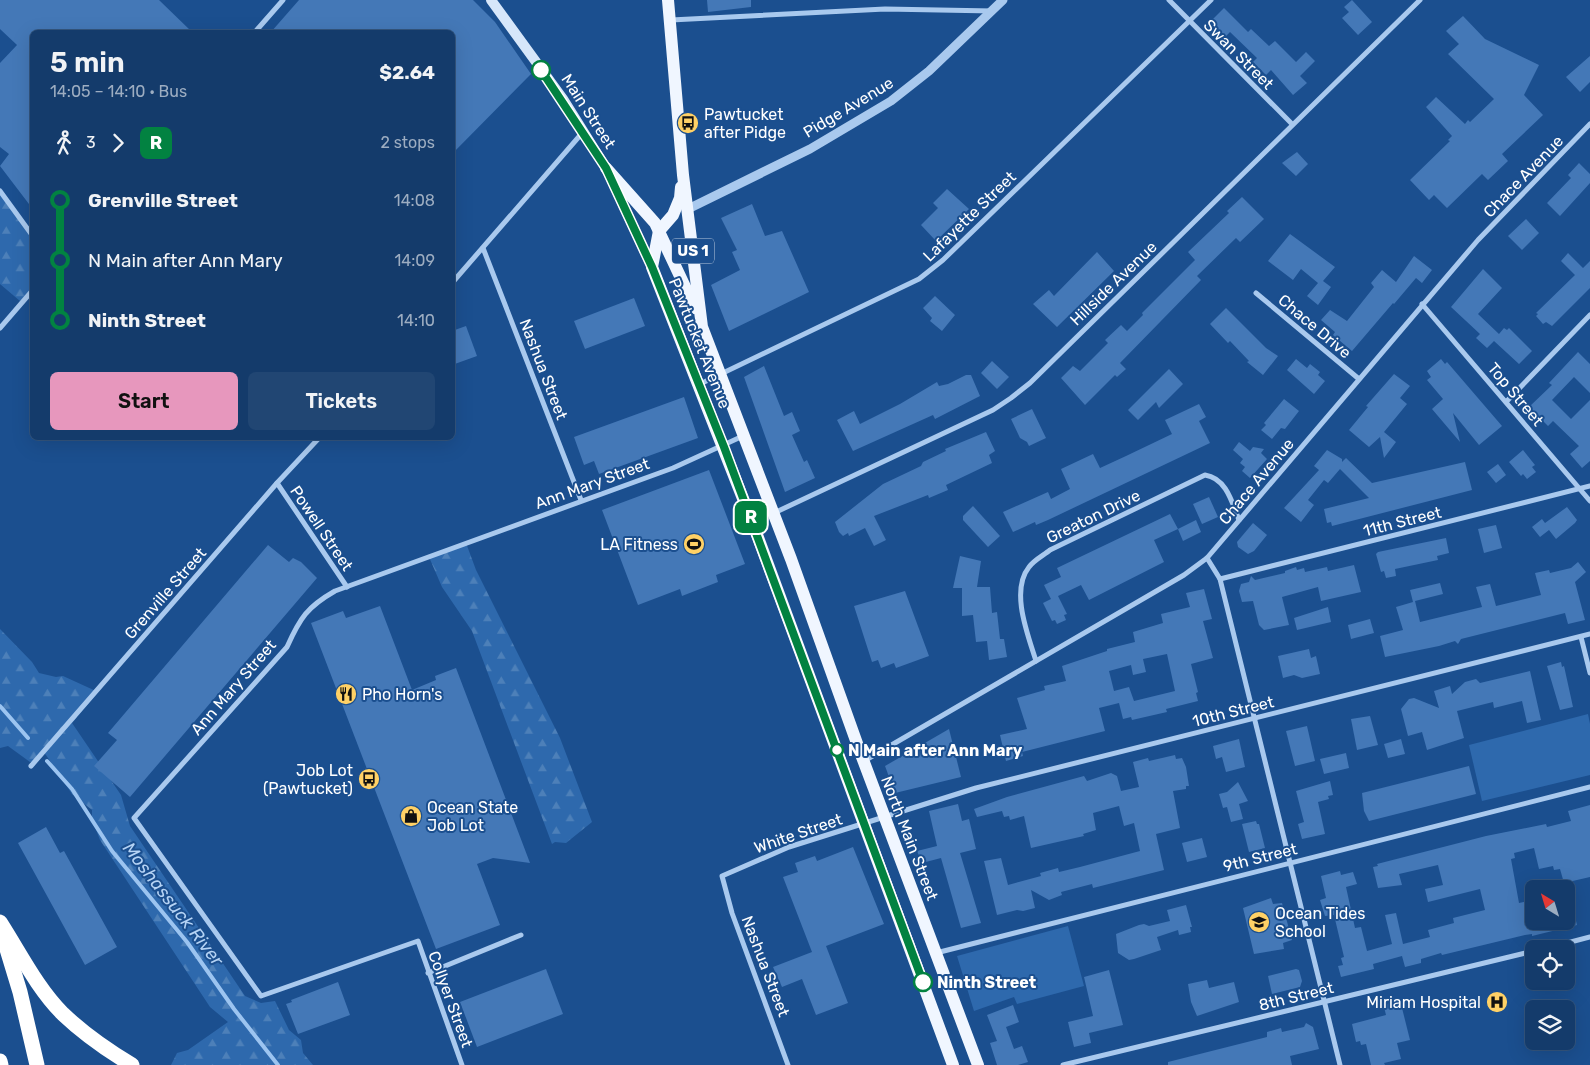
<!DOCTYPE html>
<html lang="en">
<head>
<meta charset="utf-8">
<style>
  body { margin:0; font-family:Rubik,sans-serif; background:#214673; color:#f1f3f6; height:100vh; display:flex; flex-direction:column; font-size:19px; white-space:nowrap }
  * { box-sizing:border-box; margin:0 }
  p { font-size:16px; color:#9dadc1 }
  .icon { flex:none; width:28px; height:28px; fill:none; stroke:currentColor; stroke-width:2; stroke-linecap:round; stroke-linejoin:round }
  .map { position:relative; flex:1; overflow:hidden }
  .panel { position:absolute; left:30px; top:30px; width:425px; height:410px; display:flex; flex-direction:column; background:#143b6b; border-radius:8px; box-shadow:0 5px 20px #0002,0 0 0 1px #33557e }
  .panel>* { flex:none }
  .badge { padding:0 10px; border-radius:8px; font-size:18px; line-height:32px }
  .needle { width:32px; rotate:322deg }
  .controls { position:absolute; left:1525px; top:880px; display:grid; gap:10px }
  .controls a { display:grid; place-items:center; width:50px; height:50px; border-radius:8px; background:#143b6b; box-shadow:0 5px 20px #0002,0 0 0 1px #33557e; font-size:25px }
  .map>.badge { position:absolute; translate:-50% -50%; box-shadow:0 0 0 2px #fff }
  .legs { display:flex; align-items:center; gap:8px; height:55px; padding:0 20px; font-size:16px }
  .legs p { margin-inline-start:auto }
  .head { display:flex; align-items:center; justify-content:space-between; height:85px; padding:0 20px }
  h1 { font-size:28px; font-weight:600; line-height:38px }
  .primary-button { display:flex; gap:10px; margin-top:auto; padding:10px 20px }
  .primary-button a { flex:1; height:58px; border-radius:8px; background:#e797bd; color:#111; font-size:20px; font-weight:600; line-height:58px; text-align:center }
  .primary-button a+a { background:#214673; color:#f1f3f6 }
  ul { padding:0 20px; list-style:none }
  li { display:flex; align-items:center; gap:18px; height:60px; font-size:19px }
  li i { display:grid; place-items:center; width:8px; height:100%; margin:0 6px; background:currentColor }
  li i::after { content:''; width:12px; height:12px; margin:-6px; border:4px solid; border-radius:50%; background:#143b6b }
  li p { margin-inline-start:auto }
  li:first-child i { background:linear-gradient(#0000 50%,currentColor 0) }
  li:last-child i { background:linear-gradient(currentColor 50%,#0000 0) }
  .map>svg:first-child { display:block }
  .forest { fill:url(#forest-firs) }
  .park { fill:#2e69ad }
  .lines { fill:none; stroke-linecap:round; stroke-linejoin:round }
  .stream { stroke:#9cc4f0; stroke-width:4 }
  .building { fill:#4478b7; fill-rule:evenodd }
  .minor { stroke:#a9c9ee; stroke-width:5 }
  .tertiary { stroke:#a9c9ee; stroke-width:9 }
  .secondary { stroke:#d6e6fa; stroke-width:10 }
  .primary { stroke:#f0f6ff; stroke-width:12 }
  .motorway { stroke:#fff; stroke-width:15 }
  .line-1-casing { stroke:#fff; stroke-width:11 }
  .line-1 { stroke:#028241; stroke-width:8 }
  .stop-1-dot { fill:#fff; stroke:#028241; stroke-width:2.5 }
  .labels { text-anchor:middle; stroke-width:4; stroke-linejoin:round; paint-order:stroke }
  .shield { fill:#1b4f8f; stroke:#bbcadd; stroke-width:1 }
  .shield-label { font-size:15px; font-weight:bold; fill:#fff }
  .street-label { font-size:16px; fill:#fff; stroke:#1b4f8f }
  .poi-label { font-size:16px; fill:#fff; stroke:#1b4f8f; text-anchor:start }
  .stop-label { font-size:16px; font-weight:bold; fill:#fff; stroke:#1b4f8f; text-anchor:start }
  .water-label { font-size:18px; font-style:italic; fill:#b5d3f5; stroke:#1b4f8f }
</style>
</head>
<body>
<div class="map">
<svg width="1590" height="1065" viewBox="0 0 1590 1065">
  <defs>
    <pattern id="forest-firs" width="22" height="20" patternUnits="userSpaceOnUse" patternTransform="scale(1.25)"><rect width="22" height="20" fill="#2e69ad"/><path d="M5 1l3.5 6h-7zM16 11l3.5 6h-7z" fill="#4d80b9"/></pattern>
  </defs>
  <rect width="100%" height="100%" fill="#1b4f8f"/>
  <g class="forest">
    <path d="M0 192 32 235V289L20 301 0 284Z"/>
    <path d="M466 543 476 570 560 738 592 822 566 843 555 842 552 844 472 631 442 587 429 557Z"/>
    <path d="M0 629 32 662 39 673 56 677 63 676 98 692 72 723 121 795 130 826 245 996 261 1003 275 1001 289 1030 301 1040 303 1053 313 1065H171L177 1053 188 1050 228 1022 210 1007 100 840 92 819V810L72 794 46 755 43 752 35 762H30L8 746 0 748Z"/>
  </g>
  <g class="park">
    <path d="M1588 714 1590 724V775L1482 801 1469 745Z"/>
    <path d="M1068 926 1084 986 1017 1004 1014 997 974 1011 957 956Z"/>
  </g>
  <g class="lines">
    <g class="stream">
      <path d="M0 706 28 738"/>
      <path d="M47 761 72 789 112 851 187 942 234 1009 278 1065"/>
    </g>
  </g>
  <g class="building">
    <path d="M0 0H159L192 32H32V208L0 166 9 154 0 147V63L17 45 0 29Z"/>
    <path d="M299 0H473L495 22 531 74 452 154V32H271Z"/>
    <path d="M707 0H751V7L708 12Z"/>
    <path d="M1352 0 1372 22 1358 35 1342 18 1349 12 1344 7Z"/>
    <path d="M1224 8 1248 32 1251 29 1269 46 1275 41 1296 62 1306 52 1315 61 1300 76 1307 83 1293 95 1271 70 1266 75 1253 62 1257 58 1230 32 1223 39 1208 24Z"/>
    <path d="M1463 16 1485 39 1539 65 1524 95 1543 115 1502 154 1508 161 1488 180 1482 174 1447 208 1434 195 1429 200 1410 180 1450 141 1448 140 1452 136 1426 107 1436 97 1465 124 1468 120 1470 122 1494 99 1448 54 1459 44 1446 31Z"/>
    <path d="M1590 56V82L1580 92 1566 77Z"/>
    <path d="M1297 152 1308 164 1296 176 1282 163Z"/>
    <path d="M1579 163 1590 174V183L1560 216 1547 203 1571 178 1568 175Z"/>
    <path d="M947 189 969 209 936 241 921 225 938 208 933 203Z"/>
    <path d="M1242 197 1264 219 1240 242 1236 238 1197 276 1201 280 1120 363 1126 369 1117 377 1115 375 1085 405 1061 378 1073 366 1080 371 1108 343 1105 340 1121 325 1127 331 1143 315 1142 313 1195 260 1188 252 1229 213 1227 211Z"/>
    <path d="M752 204 765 236 782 231 809 292 729 331 711 285 740 270 732 252 737 250 721 218Z"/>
    <path d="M1526 219 1539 233 1522 250 1508 236Z"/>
    <path d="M1290 234 1335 267 1323 281 1331 287 1318 305 1307 296 1318 283 1301 269 1293 280 1268 261Z"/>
    <path d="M1097 252 1114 271 1057 327 1033 304 1049 290 1054 296Z"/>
    <path d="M1568 253 1583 268 1590 261V288L1552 326 1546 322 1543 324 1536 316 1538 314 1536 313 1575 275 1561 261Z"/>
    <path d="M1414 256 1432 270 1422 283 1416 278 1394 304 1393 303 1352 351 1346 346 1333 335 1335 332 1321 320 1330 310 1347 321 1374 287 1371 283 1382 270 1396 282Z"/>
    <path d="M1483 269 1502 288 1478 314 1499 334 1504 328 1507 330 1509 328 1532 351 1519 364 1494 341 1487 348 1476 338 1480 334 1451 307Z"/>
    <path d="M935 296 955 315 942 331 930 321 932 318 923 308Z"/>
    <path d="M634 298 645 326 585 349 574 321Z"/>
    <path d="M1226 308 1266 348 1278 356 1263 375 1247 362 1249 361 1230 341 1228 343 1210 324Z"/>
    <path d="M466 326 477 356 452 365V331Z"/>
    <path d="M1578 352 1590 364V393L1574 377 1552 400 1571 419 1590 400V461L1582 468 1570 454 1579 446 1553 421 1548 426 1529 407 1552 385 1549 383Z"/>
    <path d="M1296 359 1307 368 1310 364 1320 372 1318 375 1325 381 1314 394 1287 370Z"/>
    <path d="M1441 359 1445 364 1447 362 1502 426 1479 445 1453 413 1460 442 1432 409 1443 399 1427 380 1431 377 1427 371Z"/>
    <path d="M992 361 1009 377 997 389 981 373Z"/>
    <path d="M764 366 784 416 792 412 800 431 792 435 804 462 807 460 815 478 785 492 744 377Z"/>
    <path d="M1169 369 1183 384 1159 408 1156 402 1138 420 1128 410Z"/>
    <path d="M1394 374 1410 386 1400 398 1407 404 1384 432 1396 442 1384 458 1380 437 1369 447 1349 430 1368 407 1366 406Z"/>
    <path d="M966 375H971L980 396 935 419 933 415 853 451 837 420 854 411 860 424 900 404 937 382 939 386 948 384Z"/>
    <path d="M684 397 698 438 599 474 594 461 584 465 574 437Z"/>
    <path d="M1284 399 1299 411 1285 429 1281 428 1272 439 1261 430 1266 425 1264 423Z"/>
    <path d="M1199 404 1206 417 1199 421 1210 443 1048 520 1036 525 1035 522 1013 532 1003 512 1048 492 1051 499 1070 489 1061 469 1093 454 1100 468 1126 456 1172 434 1165 420Z"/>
    <path d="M1032 409 1046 438 1029 446 1027 442 1020 438 1011 419Z"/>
    <path d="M986 432 995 451 989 455 992 463 946 485 948 490 929 498 928 495 874 516 886 540 874 546 865 528 849 536 848 533 843 536 839 532 835 522 883 484 921 466 923 462 946 451 945 449Z"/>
    <path d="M1239 442 1250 451 1253 447 1264 449 1261 453 1267 459 1250 478 1242 471 1245 467 1240 463 1243 459 1233 450Z"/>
    <path d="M1327 450 1342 459V462L1346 458 1372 483 1465 462 1472 490 1332 526 1331 522 1327 523 1324 509 1369 498 1340 469 1328 483 1324 480 1308 500 1314 505 1301 522 1284 508 1319 470 1314 466Z"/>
    <path d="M1523 450 1535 465 1532 467 1536 472 1527 479 1523 474 1521 476 1509 462Z"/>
    <path d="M1498 464 1506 475 1496 483 1487 472Z"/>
    <path d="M709 470 745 564 716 575 718 582 682 596 680 589 638 605 602 510Z"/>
    <path d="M1209 497 1218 517 1202 524 1193 504Z"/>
    <path d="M973 506 1000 536 988 547 963 520V516Z"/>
    <path d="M1567 507 1577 520 1575 523 1556 539 1549 530 1540 537 1532 527 1542 519 1545 523Z"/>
    <path d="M1170 514 1178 529 1154 540 1164 562 1089 600 1081 585 1058 596 1067 614 1064 615 1066 620 1057 624 1055 620 1052 621 1043 603 1051 599 1044 585 1061 577 1057 568Z"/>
    <path d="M1196 520 1201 532 1183 541 1178 529Z"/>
    <path d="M1253 523 1267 535 1254 551 1248 554 1238 547 1237 542Z"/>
    <path d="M1496 525 1502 548 1484 553 1478 529Z"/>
    <path d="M1446 538 1449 553 1437 556 1438 560 1395 569 1396 576 1386 578 1384 571 1381 572 1376 554 1378 552Z"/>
    <path d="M268 545 289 562 293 558 301 562 317 578 130 797 94 766 117 740 108 733Z"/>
    <path d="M960 556 981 561 977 587H990L992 613 997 612 1000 639H1004L1007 657 989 660 987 641 976 642 973 615 962 616V588H953Z"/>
    <path d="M1578 562 1586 572 1575 582 1585 620 1568 624 1565 613 1461 639 1458 644 1455 641 1439 646 1385 657 1380 636 1403 630 1396 607 1413 602 1410 590 1440 583 1443 594 1415 601 1420 622 1482 607 1476 587 1490 584 1496 606 1541 595 1535 573 1549 570 1550 573 1571 568Z"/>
    <path d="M1354 565 1361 592 1321 601 1318 587 1282 597 1289 625 1264 630 1259 625 1253 601 1242 602 1239 591 1241 584 1249 582 1251 576 1255 580 1285 573V571L1296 567 1297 570 1304 568 1305 572 1327 567 1328 571Z"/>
    <path d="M1204 589 1212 619 1203 621 1213 658 1191 664 1198 692 1196 693 1198 701 1166 709 1167 712 1132 720 1131 717 1123 719 1119 703 1099 708 1105 731 1022 752 1023 756 1006 761 1000 735 1027 729 1017 698 1045 690 1044 686 1066 681 1062 666 1107 651V649L1135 642 1133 632 1163 623 1161 614 1190 607 1186 593ZM1167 654 1175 691 1134 701 1129 687 1114 691 1109 671 1131 665 1133 675 1146 672 1143 659Z"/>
    <path d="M905 591 929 656 896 668 894 663 881 668 878 660 872 662 854 606Z"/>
    <path d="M380 606 412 690 436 680 435 676 456 668 530 863 493 858 477 864 500 925 436 949 311 623 343 611 346 618Z"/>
    <path d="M1328 607 1331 622 1297 630 1294 618Z"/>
    <path d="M1370 619 1374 633 1351 639 1348 625Z"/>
    <path d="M1309 649 1311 658 1316 656 1320 674 1302 678 1294 675 1283 678 1278 656Z"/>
    <path d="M1561 662 1562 667 1564 666 1573 707 1560 710 1547 666Z"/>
    <path d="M1530 671 1541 720 1527 723 1522 701 1494 708 1493 702 1457 711 1464 738 1427 750 1422 732 1408 736 1401 709 1409 699 1414 698 1439 708 1434 691 1450 686 1452 694 1465 682 1476 679 1480 683Z"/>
    <path d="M1370 716 1378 745 1357 750 1351 719Z"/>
    <path d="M1307 726 1315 761 1295 766 1286 731Z"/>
    <path d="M949 729 961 777 895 793 885 766Z"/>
    <path d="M1239 739 1245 767 1226 772 1222 757 1216 759 1213 746Z"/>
    <path d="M1401 739 1405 754 1388 758 1384 744Z"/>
    <path d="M1346 753 1349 768 1324 774 1320 759Z"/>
    <path d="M1175 755 1176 759 1182 758 1186 767 1189 786H1186V789L1173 791 1180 828 1156 834 1164 870 1093 888 1092 884 1061 892 1062 895 1049 900 1031 890 1035 908 1023 911 1017 910 997 915 984 861 1001 858 1008 885 1041 876 1040 873 1058 868 1059 872 1080 867 1140 851 1134 823 1124 826 1119 806 1093 813 1096 830 1083 834 1084 836 1031 848 1024 816 1010 820 1009 816 1004 817 1002 811 977 817 974 809 1007 797 1084 776 1087 781 1111 773 1117 776 1121 791 1139 787 1133 762 1148 758 1149 761Z"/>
    <path d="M1469 766 1476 794 1369 821 1364 811 1362 793Z"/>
    <path d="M1330 781 1333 795 1328 796 1329 799 1318 802 1325 834 1302 839 1298 824 1304 822 1296 791Z"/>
    <path d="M1238 782 1248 801 1239 804 1243 819 1231 822 1227 807 1223 808 1219 794 1227 792Z"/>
    <path d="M958 804 962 821 969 819 976 849 960 853 981 923 961 928 941 858 922 863 917 851 937 846 929 811Z"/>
    <path d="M1590 805V877L1564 883 1560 869 1554 870 1553 866 1539 869 1534 848 1514 853 1515 858 1511 859 1519 903 1534 900V921H1576L1577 925 1532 936V934L1525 935 1442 955 1441 953 1421 959V963L1405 967 1402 956 1373 964 1374 969 1341 977 1338 966 1343 965 1341 958 1344 957 1334 915 1325 916 1320 900 1326 898 1321 876 1340 871 1341 875 1353 872 1357 884 1346 887 1355 928 1361 927 1367 951 1392 944 1385 915 1396 913 1403 944 1430 937 1428 930 1454 923 1453 918 1485 910 1480 889 1428 902 1425 889 1443 885 1438 865 1399 874 1402 885 1378 888 1373 867 1378 866 1377 864 1486 836 1546 824 1547 827 1571 821 1568 811Z"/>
    <path d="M1256 821 1257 824H1259L1265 848 1249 852 1242 824Z"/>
    <path d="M46 827 60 853 64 851 117 947 85 965 18 843Z"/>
    <path d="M1202 838 1207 857 1187 862 1182 843Z"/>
    <path d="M853 847 884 924 826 946 848 1003 816 1015 802 979 782 987 773 967 812 952 783 877 798 872 795 863 815 856 817 861Z"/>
    <path d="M1271 898 1273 904 1282 903 1292 940 1283 943 1284 949 1254 954 1243 908Z"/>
    <path d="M1186 905 1192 927H1190L1191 932 1179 935 1178 930 1157 937 1161 950 1134 959 1129 960 1118 953 1116 934 1139 925 1144 924 1149 926 1170 921 1167 910Z"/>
    <path d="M546 969 563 1014 477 1047 460 1002Z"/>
    <path d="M1296 969 1299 970 1302 981 1300 987 1272 994 1268 976Z"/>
    <path d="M1109 970 1123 1025 1089 1033 1091 1043 1074 1047 1068 1022 1093 1016 1084 977Z"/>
    <path d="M1207 980 1209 988 1234 982 1239 1002 1197 1016 1191 1002 1188 984Z"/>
    <path d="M338 982 350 1015 298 1034 286 1004 292 1002 291 1000Z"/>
    <path d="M1400 1000 1410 1040 1397 1043 1401 1059 1384 1063 1385 1065H1371L1366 1044 1361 1045 1360 1041 1356 1042 1352 1024 1386 1015 1384 1007 1389 1003Z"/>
    <path d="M1013 1005 1019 1022 1006 1027 1014 1049 1022 1046 1028 1062 1018 1065H997L990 1043 997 1041 987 1015Z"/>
    <path d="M1306 1023 1313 1027 1319 1049 1290 1056 1292 1065H1168V1062L1267 1037V1032L1281 1028 1282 1032 1304 1027Z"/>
  </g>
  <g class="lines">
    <g class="minor">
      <path d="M1169 0 1292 124"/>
      <path d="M671 20 885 9 993 11"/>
      <path d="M255 32 283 0"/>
      <path d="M0 191 32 235"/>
      <path d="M483 248 581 500"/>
      <path d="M452 283 583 132"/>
      <path d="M1256 293 1359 379"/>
      <path d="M1422 304 1590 501"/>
      <path d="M0 328 32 291"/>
      <path d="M700 384 919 279 943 260 1211 0"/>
      <path d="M1506 402 1590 315"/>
      <path d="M277 483 347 587"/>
      <path d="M774 513 993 410 1011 398 1030 383 1420 0"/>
      <path d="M1207 558 1220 579 1340 1065"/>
      <path d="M1220 579 1590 486"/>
      <path d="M1581 637 1590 673"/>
      <path d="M1036 661C1028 635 1010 591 1029 567 1034 560 1044 555 1050 550L1205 475C1226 478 1232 502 1239 520"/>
      <path d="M864 761 1184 575 1207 558 1478 240 1590 124"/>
      <path d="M31 766 277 483 319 438"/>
      <path d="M1544 949 1590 937"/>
      <path d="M936 953 1590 787"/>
      <path d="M428 973 521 935"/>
      <path d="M462 1065 418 941 261 996 134 818 287 647C300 618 307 607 335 591L673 468 743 436"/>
      <path d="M788 1065 732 913 722 876 789 847 976 788 1590 634"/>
      <path d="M1063 1065 1534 951"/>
    </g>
    <path class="tertiary" d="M688 209 810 149 891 101 929 71 1003 0"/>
    <path class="secondary" d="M491 0 563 99 606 168 652 267"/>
    <g class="primary">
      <path d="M668 0 683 175 702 327 791 559 859 749 978 1065"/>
      <path d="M606 168 655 223 695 308"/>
      <path d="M681 187 680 198 673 215 659 231 652 267 753 524 953 1065"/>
    </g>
    <g class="motorway">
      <path d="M0 922C20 953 37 988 63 1014 84 1034 107 1050 132 1065"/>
      <path d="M3 936 20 992 37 1065"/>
      <path d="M0 1061 1 1065"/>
    </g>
  </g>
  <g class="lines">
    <g class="line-1-casing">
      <path id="line-1" d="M541 70 606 168 652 267 724 447 923 982"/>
    </g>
    <use href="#line-1" class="line-1"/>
  </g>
  <defs>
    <g id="bus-disc" transform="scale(1.125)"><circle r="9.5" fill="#ffd166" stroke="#1b4f8f"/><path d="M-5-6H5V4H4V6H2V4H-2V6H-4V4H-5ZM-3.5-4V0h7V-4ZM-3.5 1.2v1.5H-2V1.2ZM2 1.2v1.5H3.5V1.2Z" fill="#111"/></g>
    <g id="stadium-disc" transform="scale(1.125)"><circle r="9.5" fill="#ffd166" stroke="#1b4f8f"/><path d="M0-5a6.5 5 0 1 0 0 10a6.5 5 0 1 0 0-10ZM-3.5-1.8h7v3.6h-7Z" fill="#111"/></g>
    <g id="restaurant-disc" transform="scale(1.125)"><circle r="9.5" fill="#ffd166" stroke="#1b4f8f"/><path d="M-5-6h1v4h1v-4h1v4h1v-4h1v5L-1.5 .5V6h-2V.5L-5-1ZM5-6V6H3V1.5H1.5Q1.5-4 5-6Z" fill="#111"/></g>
    <g id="shop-disc" transform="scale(1.125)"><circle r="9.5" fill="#ffd166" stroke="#1b4f8f"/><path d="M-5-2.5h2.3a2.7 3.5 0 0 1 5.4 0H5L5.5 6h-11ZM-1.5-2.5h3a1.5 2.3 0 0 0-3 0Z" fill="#111"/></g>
    <g id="school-disc" transform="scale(1.125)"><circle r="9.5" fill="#ffd166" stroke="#1b4f8f"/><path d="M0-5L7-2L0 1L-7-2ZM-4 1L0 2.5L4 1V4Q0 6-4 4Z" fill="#111"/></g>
    <g id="hospital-disc" transform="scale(1.125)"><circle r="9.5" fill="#ffd166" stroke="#1b4f8f"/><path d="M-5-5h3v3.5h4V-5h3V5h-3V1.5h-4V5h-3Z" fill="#111"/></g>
  </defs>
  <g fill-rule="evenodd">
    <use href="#bus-disc" x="688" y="123"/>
    <use href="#stadium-disc" x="694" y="544"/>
    <use href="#restaurant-disc" x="346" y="694"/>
    <use href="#bus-disc" x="369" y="779"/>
    <use href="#shop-disc" x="411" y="816"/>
    <use href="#school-disc" x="1259" y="922"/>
    <use href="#hospital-disc" x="1497" y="1002"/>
  </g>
  <g class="stop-1-dot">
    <circle cx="541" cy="70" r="9"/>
    <circle cx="837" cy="750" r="6"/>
    <circle cx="923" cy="982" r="9"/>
  </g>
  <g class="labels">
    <rect class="shield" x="672" y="238.5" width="42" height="25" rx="4"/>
    <g class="shield-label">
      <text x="693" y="256">US 1</text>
    </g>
    <g class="street-label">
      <text transform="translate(1239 54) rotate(45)" y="6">Swan Street</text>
      <text transform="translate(848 107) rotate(-31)" y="6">Pidge Avenue</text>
      <text transform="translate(589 111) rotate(57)" y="6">Main Street</text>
      <text transform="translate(1523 176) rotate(-46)" y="6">Chace Avenue</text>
      <text transform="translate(969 216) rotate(-44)" y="6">Lafayette Street</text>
      <text transform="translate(1113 283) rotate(-44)" y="6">Hillside Avenue</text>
      <text transform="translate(1315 326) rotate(40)" y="6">Chace Drive</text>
      <text transform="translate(700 343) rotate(68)" y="6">Pawtucket Avenue</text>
      <text transform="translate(544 369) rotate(69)" y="6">Nashua Street</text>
      <text transform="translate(1516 394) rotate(50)" y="6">Top Street</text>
      <text transform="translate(1256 481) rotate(-50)" y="6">Chace Avenue</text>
      <text transform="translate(592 483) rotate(-20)" y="6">Ann Mary Street</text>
      <text transform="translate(1093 516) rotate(-26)" y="6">Greaton Drive</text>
      <text transform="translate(1402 521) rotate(-14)" y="6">11th Street</text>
      <text transform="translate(322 528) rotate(56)" y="6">Powell Street</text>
      <text transform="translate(165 593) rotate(-49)" y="6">Grenville Street</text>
      <text transform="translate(233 687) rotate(-49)" y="6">Ann Mary Street</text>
      <text transform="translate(1233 711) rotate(-14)" y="6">10th Street</text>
      <text transform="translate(798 833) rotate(-19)" y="6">White Street</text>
      <text transform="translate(910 838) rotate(69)" y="6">North Main Street</text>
      <text transform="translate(1260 857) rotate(-14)" y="6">9th Street</text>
      <text transform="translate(766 966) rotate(69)" y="6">Nashua Street</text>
      <text transform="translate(1296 996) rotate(-14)" y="6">8th Street</text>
      <text transform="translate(451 999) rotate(70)" y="6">Collyer Street</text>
    </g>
    <g class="poi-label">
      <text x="704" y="120">Pawtucket<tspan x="704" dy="18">after Pidge</tspan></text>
      <text x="678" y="550" text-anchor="end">LA Fitness</text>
      <text x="362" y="700">Pho Horn's</text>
      <text x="353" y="776" text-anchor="end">Job Lot<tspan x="353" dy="18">(Pawtucket)</tspan></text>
      <text x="427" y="813">Ocean State<tspan x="427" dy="18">Job Lot</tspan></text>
      <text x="1275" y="919">Ocean Tides<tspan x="1275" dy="18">School</tspan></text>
      <text x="1481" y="1008" text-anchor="end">Miriam Hospital</text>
    </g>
    <g class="stop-label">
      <text x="848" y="756">N Main after Ann Mary</text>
      <text x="937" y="988">Ninth Street</text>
    </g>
    <g class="water-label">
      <text transform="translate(173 904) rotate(52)" y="6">Moshassuck River</text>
    </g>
  </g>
</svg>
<div class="controls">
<a><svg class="needle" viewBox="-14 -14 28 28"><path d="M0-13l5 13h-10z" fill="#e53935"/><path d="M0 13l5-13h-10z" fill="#9dadc1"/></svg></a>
<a><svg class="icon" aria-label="locate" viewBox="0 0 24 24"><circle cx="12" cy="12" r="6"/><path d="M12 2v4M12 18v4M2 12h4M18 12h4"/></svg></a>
<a><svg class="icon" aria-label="layers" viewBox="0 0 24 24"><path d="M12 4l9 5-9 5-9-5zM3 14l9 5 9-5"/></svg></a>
</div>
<b class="badge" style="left:751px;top:517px;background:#028241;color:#fff">R</b>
<section class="panel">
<div class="head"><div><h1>5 min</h1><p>14:05 – 14:10 · Bus</p></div><b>$2.64</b></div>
<div class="legs"><svg class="icon" aria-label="walk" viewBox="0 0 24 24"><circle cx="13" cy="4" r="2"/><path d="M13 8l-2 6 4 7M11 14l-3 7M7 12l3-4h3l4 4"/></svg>3<svg class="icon" aria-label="forward" viewBox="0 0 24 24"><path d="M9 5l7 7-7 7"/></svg><b class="badge" style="background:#028241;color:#fff">R</b><p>2 stops</p></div>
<ul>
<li><i style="color:#028241"></i><b>Grenville Street</b><p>14:08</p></li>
<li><i style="color:#028241"></i><span>N Main after Ann Mary</span><p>14:09</p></li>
<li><i style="color:#028241"></i><b>Ninth Street</b><p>14:10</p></li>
</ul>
<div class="primary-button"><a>Start</a><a>Tickets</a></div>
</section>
</div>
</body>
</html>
